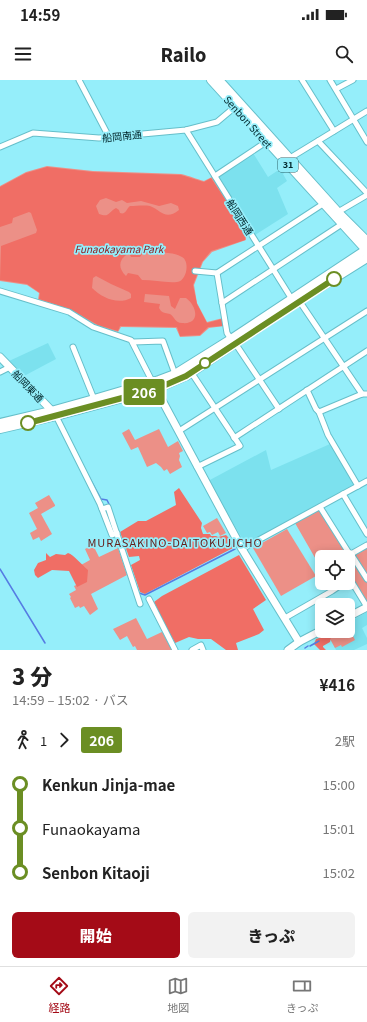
<!DOCTYPE html>
<html lang="ja">
<head>
<meta charset="utf-8">
<style>
  body { margin:0; font-family:Georgia,"Noto Sans JP",serif; background:#f2f2f2; color:#222; height:100vh; display:flex; flex-direction:column; font-size:15px; white-space:nowrap }
  * { box-sizing:border-box; margin:0 }
  p { font-size:13px; color:#767676 }
  .icon { flex:none; width:22px; height:22px; fill:none; stroke:currentColor; stroke-width:2; stroke-linecap:round; stroke-linejoin:round }
  .map { position:relative; height:570px; overflow:hidden }
  .panel { display:flex; flex-direction:column; background:#fff; flex:1 }
  .panel>* { flex:none }
  .badge { padding:0 8px; border-radius:3px; font-size:14px; line-height:26px }
  .fabs { position:absolute; left:315px; top:470px; display:grid; gap:8px }
  .fabs a { display:grid; place-items:center; width:40px; height:40px; border-radius:6px; background:#fff; box-shadow:0 2px 10px #0003; font-size:20px }
  .map>.badge { position:absolute; translate:-50% -50%; box-shadow:0 0 0 2px #fff }
  .legs { display:flex; align-items:center; gap:6px; height:44px; padding:0 12px; font-size:13px }
  .legs p { margin-inline-start:auto }
  .overview { display:flex; align-items:center; justify-content:space-between; height:68px; padding:0 12px }
  h1 { font-size:22px; font-weight:800; line-height:30px }
  .cta { display:flex; gap:8px; margin-top:auto; padding:8px 12px }
  .cta a { flex:1; height:46px; border-radius:6px; background:#a40b17; color:#fff; font-size:16px; font-weight:800; line-height:46px; text-align:center }
  .cta a+a { background:#f2f2f2; color:#222 }
  ul { padding:0 12px; list-style:none }
  li { display:flex; align-items:center; gap:14px; height:44px; font-size:15px }
  li i { display:grid; place-items:center; width:6px; height:100%; margin:0 5px; background:currentColor }
  li i::after { content:''; width:10px; height:10px; margin:-5px; border:3px solid; border-radius:50%; background:#fff }
  li p { margin-inline-start:auto }
  li:first-child i { background:linear-gradient(#0000 50%,currentColor 0) }
  li:last-child i { background:linear-gradient(currentColor 50%,#0000 0) }
  .status { display:flex; justify-content:space-between; align-items:center; height:28px; padding:0 20px; background:#fff; direction:ltr }
  .status svg { height:11px; fill:currentColor }
  header { display:flex; justify-content:space-between; align-items:center; height:52px; padding:0 12px; background:#fff; font-size:18px; font-weight:800 }
  .tab-bar { display:flex; justify-content:space-around; align-items:center; height:56px; border-top:1px solid #e0e0e0; background:#fff; font-size:11px; color:#767676 }
  .tab-bar a { display:grid; justify-items:center; gap:2px }
  .tab-bar .on { color:#a40b17 }
  .map>svg:first-child { display:block }
  .built { fill:#7ce1ee }
  .green { fill:#ec9087 }
  .forest { fill:#f06e65; fill-rule:evenodd }
  .lines { fill:none; stroke-linecap:round; stroke-linejoin:round }
  .stream { stroke:#557ce3; stroke-width:1.5 }
  .street-casing { stroke:#66bfca; stroke-width:7 }
  .secondary-casing { stroke:#66bfca; stroke-width:9 }
  .primary-casing { stroke:#66bfca; stroke-width:10 }
  .street { stroke:#fff; stroke-width:5 }
  .secondary { stroke:#fff; stroke-width:7 }
  .primary { stroke:#fff; stroke-width:8 }
  .line-1-casing { stroke:#fff; stroke-width:9 }
  .line-1 { stroke:#6b8e23; stroke-width:6 }
  .stop-1-dot { fill:#fff; stroke:#6b8e23; stroke-width:2 }
  .labels { text-anchor:middle; stroke-width:3.5; stroke-linejoin:round; paint-order:stroke }
  .shield { fill:#95eefa; stroke:#2d6269; stroke-width:1 }
  .shield-label { font-size:9px; font-weight:bold; fill:#00262b }
  .street-label { font-size:10px; fill:#00262b; stroke:#95eefa }
  .park-label { font-size:10px; font-style:italic; fill:#8e1619; stroke:#95eefa }
  .neighbourhood-label { font-size:11px; letter-spacing:1px; fill:#65201d; stroke:#95eefa }
</style>
</head>
<body>
<div class="status"><b>14:59</b><svg viewBox="0 0 49 12"><path d="M0 12V9h3v3zM5 12V6h3v6zM10 12V3h3v9zM15 12V0h3v12zM26 1h20v11H26zM47 4h2v5h-2z"/></svg></div>
<header><svg class="icon" aria-label="menu" viewBox="0 0 24 24"><path d="M4 6h16M4 12h16M4 18h16"/></svg>Railo<svg class="icon" aria-label="search" viewBox="0 0 24 24"><circle cx="10" cy="10" r="6"/><path d="M15 15l6 6"/></svg></header>
<div class="map">
<svg width="367" height="570" viewBox="0 0 367 570">
  <rect width="100%" height="100%" fill="#95eefa"/>
  <g class="built">
    <path d="M253 73 268 97 283 87 286 91 283 94 287 101 277 108 288 134 255 155 219 97Z"/>
    <path d="M48 263 56 279 24 296 9 281Z"/>
    <path d="M330 364 355 405 246 465 208 401 266 370 271 390Z"/>
    <path d="M367 532V545L362 548 367 558V564L354 570H336L328 554 333 551H348V543Z"/>
  </g>
  <g class="green">
    <path d="M47 86 93 91 181 94C190 96 196 99 204 101L212 97 246 149V160L212 172 203 182 194 205 197 223 207 242 223 238 224 246 209 248 200 256 180 257 176 248 121 247 118 252 98 246 69 230 38 220 39 213 27 205 0 201V106L26 92Z"/>
    <path d="M129 349 135 360 159 349 168 367 178 361 183 371 179 373 180 376 179 380 182 387 170 394 167 389 164 391 161 387 156 383 147 387 138 367 131 370 122 353Z"/>
    <path d="M49 415 55 425V426L41 434 52 454 41 461 39 457 33 460 30 453 37 449 29 433 38 428 35 423Z"/>
    <path d="M319 429 351 481 354 480 367 502V523L350 495 348 496V477H322V490L295 443Z"/>
    <path d="M217 438 226 453 220 456 218 452 212 455 210 452 207 453 203 446Z"/>
    <path d="M287 449 316 496 281 516 253 468Z"/>
    <path d="M93 465 99 477 118 468 127 495 91 514 98 529 90 535 84 526 80 528 79 526 75 528 70 518 71 517 69 514 76 510 74 506 83 502 81 485 90 480 85 469Z"/>
    <path d="M367 468V496L354 476Z"/>
    <path d="M136 538 147 559 162 552 172 570H137L135 566 133 567 127 556 120 560 113 549Z"/>
    <path d="M348 546 355 560 342 567 341 565 335 568 329 557 339 551H348Z"/>
  </g>
  <g class="forest">
    <path d="M47 87 93 92 181 95C189 97 196 100 204 102L211 98 245 149V160L211 171 202 182 193 205 197 224 207 243 222 239 223 246 208 247 200 255 180 256 177 247 120 246 118 251 98 245 70 229 39 219 40 213 27 204 0 200 1 166 36 153 37 150 31 133 29 132 13 138 12 143 0 147V107L26 93ZM106 118 116 122 122 120 127 123 141 121 159 126 171 123 178 126 179 130C165 141 161 130 150 126 144 125 136 126 130 126 126 129 126 135 120 133L119 130 116 128C108 132 110 138 99 134L96 126 100 120ZM147 172C158 173 172 171 182 177 190 181 187 201 177 202 166 203 153 200 142 200L138 195 128 193 126 196C117 187 119 179 129 173L131 177H140L142 174ZM96 196 111 204 129 212 131 214V218C118 225 102 218 92 208L93 198ZM145 214 169 216 171 226 175 229 180 218H186C198 227 200 245 182 243 175 243 175 237 170 234 167 233 163 233 161 231L159 228 160 224 144 222Z"/>
    <path d="M179 408 202 443 201 448 203 454H210L211 456H216L218 457 226 455 232 461 233 468 145 514 140 512 131 485 140 480 139 476 129 477 120 452 138 441H146L176 425 174 412Z"/>
    <path d="M46 473 50 477 56 474 65 475 68 473C74 475 82 485 88 490L87 502 77 507 69 491 52 490 38 498 35 495 34 490 38 483 46 480Z"/>
    <path d="M239 475 266 520 253 529 264 550 259 554 236 563 238 570H226L211 559H198L189 557 175 563 164 543 154 522 162 516Z"/>
    <path d="M326 552H332L330 562 323 566V567L326 570H320L314 564 316 559 319 558Z"/>
  </g>
  <g class="lines">
    <g class="stream">
      <path d="M88 395 101 419 107 420 110 426"/>
      <path d="M0 489 45 563"/>
      <path d="M139 513 145 515 235 469"/>
      <path d="M310 566 319 561"/>
      <path d="M305 568 308 566"/>
    </g>
    <g class="street-casing">
      <g id="street">
        <path d="M79 0 109 57"/>
        <path d="M302 0 334 51"/>
        <path d="M330 0 367 62"/>
        <path d="M336 9 353 0"/>
        <path d="M186 50 293 221"/>
        <path d="M318 61 367 113"/>
        <path d="M0 67 33 53 99 58 186 50 217 42 236 26"/>
        <path d="M288 80 290 78 367 31"/>
        <path d="M215 96 266 62"/>
        <path d="M338 132 367 115"/>
        <path d="M195 191 217 193 323 124"/>
        <path d="M217 193 227 253 231 259 235 263 279 329"/>
        <path d="M0 211 69 232 93 247 131 260 153 303"/>
        <path d="M298 219 362 314"/>
        <path d="M222 223 342 144"/>
        <path d="M133 262 163 261 175 294"/>
        <path d="M73 267 94 319"/>
        <path d="M0 292 10 287"/>
        <path d="M191 292 240 366 197 387"/>
        <path d="M307 310 316 329 319 332 328 355 358 406"/>
        <path d="M319 332 362 314H367"/>
        <path d="M56 336 100 424 112 455 117 453"/>
        <path d="M179 351 367 231"/>
        <path d="M234 358 367 271"/>
        <path d="M343 414 367 454"/>
        <path d="M320 427 349 473 351 474 367 499"/>
        <path d="M102 429 108 427 140 524"/>
        <path d="M242 469 367 401"/>
        <path d="M351 474 367 465"/>
        <path d="M348 500 350 499 367 527"/>
        <path d="M149 519 175 570"/>
        <path d="M285 538 332 511 344 503"/>
        <path d="M192 570 201 565 203 570"/>
      </g>
    </g>
    <g class="secondary-casing">
      <g id="secondary">
        <path d="M0 277 55 334"/>
        <path d="M156 309 242 469 299 562"/>
        <path d="M348 537 367 527"/>
        <path d="M288 570 299 562 322 550"/>
      </g>
    </g>
    <g class="primary-casing">
      <g id="primary">
        <path d="M211 0 367 171"/>
        <path d="M219 0 338 132 367 161"/>
        <path d="M0 343 51 331 94 319 159 300 175 294 231 259 367 169"/>
        <path d="M0 349 56 336 156 309 186 296 300 220 367 178"/>
      </g>
    </g>
    <use href="#street" class="street"/>
    <use href="#secondary" class="secondary"/>
    <use href="#primary" class="primary"/>
  </g>
  <g class="lines">
    <g class="line-1-casing">
      <path id="line-1" d="M28 343 156 309 186 296 334 199"/>
    </g>
    <use href="#line-1" class="line-1"/>
  </g>
  <g class="stop-1-dot">
    <circle cx="334" cy="199" r="7"/>
    <circle cx="205" cy="283" r="5"/>
    <circle cx="28" cy="343" r="7"/>
  </g>
  <g class="labels">
    <rect class="shield" x="278" y="78" width="20" height="14" rx="3"/>
    <g class="shield-label">
      <text x="288" y="88">31</text>
    </g>
    <g class="street-label">
      <text transform="translate(248 42) rotate(48)" y="4">Senbon Street</text>
      <text transform="translate(122 56) rotate(-6)" y="4">船岡南通</text>
      <text transform="translate(240 137) rotate(58)" y="4">船岡西通</text>
      <text transform="translate(28 306) rotate(46)" y="4">船岡東通</text>
    </g>
    <g class="park-label">
      <text x="119" y="173">Funaokayama Park</text>
    </g>
    <g class="neighbourhood-label">
      <text x="175" y="467">MURASAKINO-DAITOKUJICHO</text>
    </g>
  </g>
</svg>
<div class="fabs">
<a><svg class="icon" aria-label="locate" viewBox="0 0 24 24"><circle cx="12" cy="12" r="6"/><path d="M12 2v4M12 18v4M2 12h4M18 12h4"/></svg></a>
<a><svg class="icon" aria-label="layers" viewBox="0 0 24 24"><path d="M12 4l9 5-9 5-9-5zM3 14l9 5 9-5"/></svg></a>
</div>
<b class="badge" style="left:144px;top:312px;background:#6b8e23;color:#fff">206</b>
</div>
<section class="panel">
<div class="overview"><div><h1>3 分</h1><p>14:59 – 15:02 · バス</p></div><b>¥416</b></div>
<div class="legs"><svg class="icon" aria-label="walk" viewBox="0 0 24 24"><circle cx="13" cy="4" r="2"/><path d="M13 8l-2 6 4 7M11 14l-3 7M7 12l3-4h3l4 4"/></svg>1<svg class="icon" aria-label="forward" viewBox="0 0 24 24"><path d="M9 5l7 7-7 7"/></svg><b class="badge" style="background:#6b8e23;color:#fff">206</b><p>2駅</p></div>
<ul>
<li><i style="color:#6b8e23"></i><b>Kenkun Jinja-mae</b><p>15:00</p></li>
<li><i style="color:#6b8e23"></i><span>Funaokayama</span><p>15:01</p></li>
<li><i style="color:#6b8e23"></i><b>Senbon Kitaoji</b><p>15:02</p></li>
</ul>
<div class="cta"><a>開始</a><a>きっぷ</a></div>
</section>
<nav class="tab-bar">
<a class="on"><svg class="icon" aria-label="directions" viewBox="0 0 24 24"><path d="M12 3l9 9-9 9-9-9zM9 14v-3h6M13 9l2 2-2 2"/></svg>経路</a>
<a><svg class="icon" aria-label="map" viewBox="0 0 24 24"><path d="M3 6l6-2 6 2 6-2v14l-6 2-6-2-6 2zM9 4v14M15 6v14"/></svg>地図</a>
<a><svg class="icon" aria-label="tickets" viewBox="0 0 24 24"><path d="M3 7h18v10H3zM15 7v10"/></svg>きっぷ</a>
</nav>
</body>
</html>
